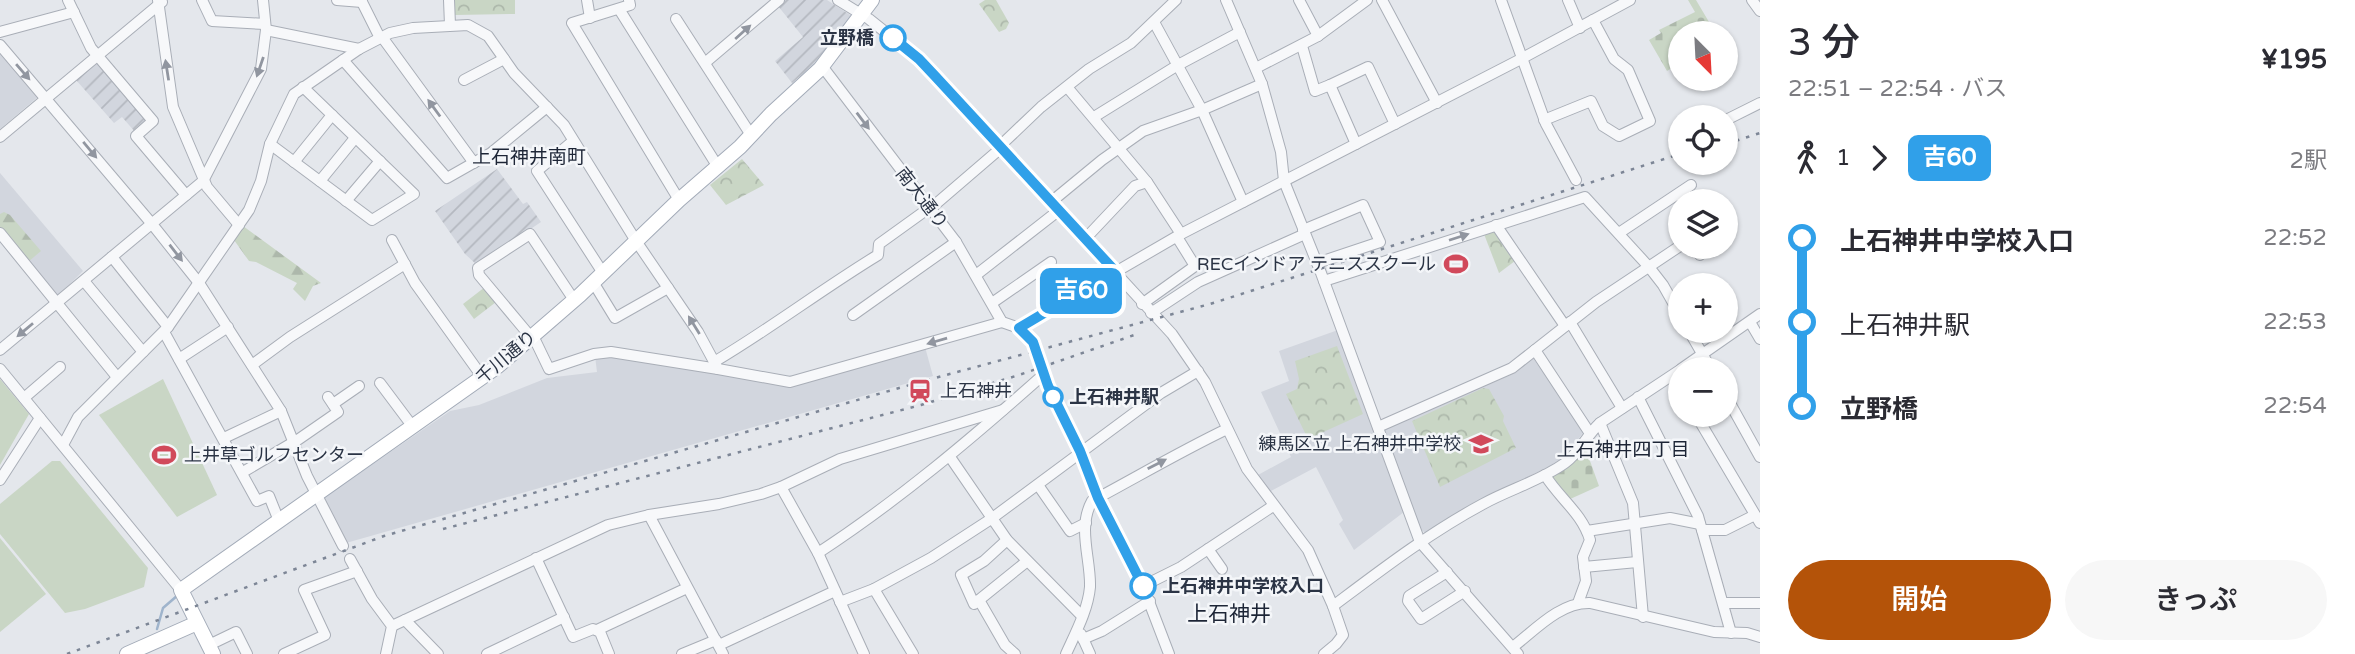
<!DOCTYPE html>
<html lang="ja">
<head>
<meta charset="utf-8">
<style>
  body { margin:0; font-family:"Varela Round","Noto Sans JP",sans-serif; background:#f7f7f7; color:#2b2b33; height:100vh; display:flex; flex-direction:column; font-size:26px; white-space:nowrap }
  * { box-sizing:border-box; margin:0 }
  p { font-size:23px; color:#7c7c81 }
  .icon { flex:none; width:38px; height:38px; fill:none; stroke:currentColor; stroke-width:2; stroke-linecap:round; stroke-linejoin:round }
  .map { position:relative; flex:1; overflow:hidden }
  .drawer { display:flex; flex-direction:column; background:#fff; width:595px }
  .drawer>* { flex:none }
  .badge { padding:0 14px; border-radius:10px; font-size:24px; line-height:46px }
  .needle { width:46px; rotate:156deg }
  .controls { position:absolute; left:1668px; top:21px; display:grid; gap:14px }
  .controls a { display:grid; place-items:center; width:70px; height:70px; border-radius:50%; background:#fff; box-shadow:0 2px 5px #0004; font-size:35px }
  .map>.badge { position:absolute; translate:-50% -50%; box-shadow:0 0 0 4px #fff }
  .legs { display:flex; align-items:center; gap:10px; height:77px; padding:0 28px; font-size:23px }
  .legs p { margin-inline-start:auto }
  .overview { display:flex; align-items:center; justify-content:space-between; height:119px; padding:0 28px }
  h1 { font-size:38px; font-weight:600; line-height:52px }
  .action { display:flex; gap:14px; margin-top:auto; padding:14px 28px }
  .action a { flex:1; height:80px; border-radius:42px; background:#b45309; color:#fff; font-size:28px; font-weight:600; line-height:80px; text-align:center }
  .action a+a { background:#f7f7f7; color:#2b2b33 }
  ul { padding:0 28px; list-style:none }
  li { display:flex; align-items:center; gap:24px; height:84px; font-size:26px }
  li i { display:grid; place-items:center; width:10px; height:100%; margin:0 9px; background:currentColor }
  li i::after { content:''; width:18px; height:18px; margin:-9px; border:5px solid; border-radius:50%; background:#fff }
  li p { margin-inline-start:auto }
  li:first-child i { background:linear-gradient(#0000 50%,currentColor 0) }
  li:last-child i { background:linear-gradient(currentColor 50%,#0000 0) }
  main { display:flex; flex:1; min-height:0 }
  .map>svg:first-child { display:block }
  .built { fill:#d2d6de }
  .industrial { fill:url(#industrial-furrows) }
  .forest { fill:url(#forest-firs) }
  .cemetery { fill:url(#cemetery-stones) }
  .park { fill:url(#park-crowns) }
  .garden { fill:#c9d6c5 }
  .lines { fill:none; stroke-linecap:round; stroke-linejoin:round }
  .stream { stroke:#9fb4cc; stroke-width:2.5 }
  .minor-casing { stroke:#a9aeb7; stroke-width:12 }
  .major-casing { stroke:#a3abb8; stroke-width:16 }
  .minor { stroke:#f7f8fa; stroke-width:10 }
  .major { stroke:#fff; stroke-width:14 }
  .rail { stroke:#7d8696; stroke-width:2.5; stroke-dasharray:3.5 7; stroke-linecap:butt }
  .oneway { fill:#9196a0 }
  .line-1-casing { stroke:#fff; stroke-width:16 }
  .line-1 { stroke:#30a0e9; stroke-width:10 }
  .stop-1-dot { fill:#fff; stroke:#30a0e9; stroke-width:3.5 }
  .labels { text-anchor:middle; stroke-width:5; stroke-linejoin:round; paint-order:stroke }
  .stop-label { font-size:18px; font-weight:bold; fill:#2b3445; stroke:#f4f6f9; text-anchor:start }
  .street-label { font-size:18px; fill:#2b3445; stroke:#f4f6f9 }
  .poi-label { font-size:18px; fill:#2b3445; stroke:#f4f6f9; text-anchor:end }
  .neighbourhood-label { font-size:19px; fill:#1d2536; stroke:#f4f6f9 }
  .quarter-label { font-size:21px; fill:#1d2536; stroke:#f4f6f9 }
</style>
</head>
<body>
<main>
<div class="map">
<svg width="1760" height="654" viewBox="0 0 1760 654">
  <defs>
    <pattern id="industrial-furrows" width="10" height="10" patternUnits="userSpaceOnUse" patternTransform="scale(1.75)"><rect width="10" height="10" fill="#d2d6de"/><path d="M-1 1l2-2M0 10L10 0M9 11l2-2" fill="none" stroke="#b4b8c0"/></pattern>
    <pattern id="forest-firs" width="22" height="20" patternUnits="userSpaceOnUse" patternTransform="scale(1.75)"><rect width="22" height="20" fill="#c9d6c5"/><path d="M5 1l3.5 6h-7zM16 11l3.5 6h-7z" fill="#adb8ab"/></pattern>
    <pattern id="cemetery-stones" width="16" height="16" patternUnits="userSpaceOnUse" patternTransform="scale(1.75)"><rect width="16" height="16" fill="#c9d6c5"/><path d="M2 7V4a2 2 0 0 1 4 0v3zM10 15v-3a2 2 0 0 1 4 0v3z" fill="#adb8ab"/></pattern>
    <pattern id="park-crowns" width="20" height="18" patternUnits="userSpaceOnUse" patternTransform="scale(1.75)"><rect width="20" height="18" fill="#c9d6c5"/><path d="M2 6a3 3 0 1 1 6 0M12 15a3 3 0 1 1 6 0" fill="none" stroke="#adb8ab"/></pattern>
  </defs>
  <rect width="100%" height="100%" fill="#e4e7ec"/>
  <g class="built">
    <path d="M0 50 39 96 0 129Z"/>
    <path d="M0 173 83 271 57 297 0 227Z"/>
    <path d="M1338 330 1404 512 1354 550 1339 524 1343 520 1316 467 1269 492 1258 475 1291 457 1261 392 1289 381 1279 351Z"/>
    <path d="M925 347 933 376 346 543 322 499 450 411 479 405 547 378 597 372 595 356 612 354 780 383Z"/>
    <path d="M1533 358 1583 429V433L1565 456 1550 466 1480 501 1426 533 1419 529 1384 429 1515 373Z"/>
  </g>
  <g class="industrial">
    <path d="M785 0H827L850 15V20L811 67 792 83 775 61 803 37 778 6Z"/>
    <path d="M99 62 147 120 136 133 122 117 114 123 76 80Z"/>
    <path d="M497 169 523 204 527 202 541 222 477 265 465 254 435 211Z"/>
  </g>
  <g class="forest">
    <path d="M4 212 10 215 41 251 28 262 0 228V214Z"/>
    <path d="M243 226 321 283 313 286 305 301 293 289 297 283 256 262 249 261 234 240Z"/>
  </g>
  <g class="cemetery">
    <path d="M1688 0H1696L1709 22 1694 31 1695 33H1680V63L1667 71 1649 40 1661 33 1659 30 1695 12Z"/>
    <path d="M1585 447 1599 486 1568 500 1550 477Z"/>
  </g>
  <g class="park">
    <path d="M455 0H515V14L455 15Z"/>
    <path d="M985 0H996L1009 23 1006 29 999 32 979 4Z"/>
    <path d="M742 159 764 185 726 205 710 185Z"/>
    <path d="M1494 231 1515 261 1499 273 1484 234Z"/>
    <path d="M485 287 496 302 474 319 463 304Z"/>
    <path d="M1337 346 1363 414 1308 439 1286 394 1297 389 1299 379 1295 361Z"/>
    <path d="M1483 388 1489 389 1504 416 1503 421 1516 448 1440 487 1412 421Z"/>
  </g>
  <g class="garden">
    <path d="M0 379 29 414 0 465Z"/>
    <path d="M163 379 217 495 177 517 99 415Z"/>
    <path d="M52 461H60L148 568 144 587 85 609 65 613 0 534V504Z"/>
    <path d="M0 538 46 594 0 632Z"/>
  </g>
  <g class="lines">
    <path class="stream" d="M157 629 163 608 178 595"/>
    <g class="minor-casing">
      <g id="minor">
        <path d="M68 0 91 48 153 121 136 136 186 195"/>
        <path d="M158 0 173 107 207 187 239 225"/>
        <path d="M202 0 212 21 265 24"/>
        <path d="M337 0 362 2"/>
        <path d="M361 0 380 38"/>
        <path d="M449 0 450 25"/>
        <path d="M587 0 590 18"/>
        <path d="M629 0 630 5 572 23 679 200"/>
        <path d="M838 0 869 19 919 59 1172 334 1205 382 1247 469 1308 550 1333 606C1381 570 1429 533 1483 504 1510 489 1540 481 1565 463 1579 453 1587 435 1600 423L1680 370"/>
        <path d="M1226 0 1262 84 1281 152 1284 181 1321 273 1420 542 1518 654"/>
        <path d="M1299 0 1318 36"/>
        <path d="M1382 0 1437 103"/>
        <path d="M1501 0 1546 124 1576 180"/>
        <path d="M1568 0 1580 28"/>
        <path d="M1752 0 1760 11"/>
        <path d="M619 9 718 167"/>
        <path d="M676 19 751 135"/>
        <path d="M1154 22 1202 110 1243 202"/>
        <path d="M266 30 359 49"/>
        <path d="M0 32 74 12"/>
        <path d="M382 37 474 163"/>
        <path d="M0 45 152 224 199 283 281 411 307 476 343 546"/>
        <path d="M1302 46 1315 91 1330 85 1356 144"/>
        <path d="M343 60 447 178 491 153 547 107"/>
        <path d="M706 62 779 0"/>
        <path d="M822 66 956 242 1002 322 1019 328 1033 342 1048 386 1080 451 1098 498 1143 586 1169 654"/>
        <path d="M1256 68 1318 36 1367 0"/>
        <path d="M464 80 504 59"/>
        <path d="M1330 85 1368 67 1395 124"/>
        <path d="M1067 87 1147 182 1181 234"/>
        <path d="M1094 117 1178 65 1240 32"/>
        <path d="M1544 120 1591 101 1603 126 1619 136 1650 121 1628 70 1614 59 1593 20"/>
        <path d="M1726 120 1760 103"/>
        <path d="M0 137 162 2"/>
        <path d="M573 141 537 171 603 273"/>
        <path d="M270 144 372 220 414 194 303 87"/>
        <path d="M1000 146 1041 107 1089 69 1131 43 1176 0"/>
        <path d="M294 162 332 115"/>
        <path d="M320 181 355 138"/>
        <path d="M346 201 380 161"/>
        <path d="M1051 202 1102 160 1143 131 1202 110 1262 84"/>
        <path d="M930 209 1001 148"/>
        <path d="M1496 225 1565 326"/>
        <path d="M1303 230 1363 205 1380 242 1317 263"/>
        <path d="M0 233 117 377"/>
        <path d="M1619 233 1691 185"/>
        <path d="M1085 239 1135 186 1147 182"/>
        <path d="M392 240 415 283 483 378"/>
        <path d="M1695 247 1700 255"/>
        <path d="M112 257 168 327"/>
        <path d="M976 275 1058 211"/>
        <path d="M84 281 143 352"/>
        <path d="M1324 281 1585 197 1649 267 1663 285 1680 315"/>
        <path d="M593 282 615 318 668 288"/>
        <path d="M992 303 1051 262"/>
        <path d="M1142 304 1195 266 1177 237"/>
        <path d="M1151 313 1198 282 1305 234"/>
        <path d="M853 315 956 242"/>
        <path d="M1570 322 1622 408"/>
        <path d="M1750 322 1760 339"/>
        <path d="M1019 328 1181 234 1519 60 1630 0"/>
        <path d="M1689 331 1711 369"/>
        <path d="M164 332 257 501 269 496 279 521"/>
        <path d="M530 336 479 275 478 268 530 234 574 300"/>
        <path d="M536 342 549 369 594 354 611 352 718 369"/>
        <path d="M0 350 203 181 261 69 266 30 263 0"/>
        <path d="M1535 350 1589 432"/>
        <path d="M179 359 228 327"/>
        <path d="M714 362C770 329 822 289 878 255L879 244 929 208"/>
        <path d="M252 365 290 337 405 264"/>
        <path d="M0 369 181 590"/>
        <path d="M1681 369 1760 314"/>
        <path d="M380 383 413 427"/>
        <path d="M1726 396 1760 457"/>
        <path d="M1638 397 1698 516 1731 633"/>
        <path d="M24 398 60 367"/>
        <path d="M333 404 359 386"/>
        <path d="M1696 415 1760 523"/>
        <path d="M1600 423 1633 503 1643 617"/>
        <path d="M1378 427 1512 368 1596 302 1680 246"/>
        <path d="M224 438 281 411"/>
        <path d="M63 445 78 417 168 327 249 210 261 181 270 144 294 94 359 49 390 33 413 28 468 25 488 36 514 73 564 125 636 241 698 332 718 369 790 382 1002 322"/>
        <path d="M950 457 1007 540 1082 616"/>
        <path d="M243 472 299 439 338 412 328 397"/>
        <path d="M1545 475C1559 498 1582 513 1590 540L1583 557 1586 581 1578 603"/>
        <path d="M0 480 40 418"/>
        <path d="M1038 485 1070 531 1086 523"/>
        <path d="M781 487 818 553 864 654"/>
        <path d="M649 515 723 654"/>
        <path d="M1702 530H1725L1755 515"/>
        <path d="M1587 531 1670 518 1700 524"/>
        <path d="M1007 540 984 561 961 575 974 604 1026 562"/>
        <path d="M1208 549 1222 569"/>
        <path d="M818 553C899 500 971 439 1043 375"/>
        <path d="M536 558 573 637 593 629 600 632 609 654"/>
        <path d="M350 559 372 599 392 626 386 654"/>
        <path d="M1584 567 1637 562"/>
        <path d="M1447 572 1409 596 1408 601 1421 619 1465 591"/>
        <path d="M1143 586 1181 567 1273 506"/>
        <path d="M874 589 913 654"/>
        <path d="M979 600 1005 645 1015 654"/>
        <path d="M840 602 874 589 931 558 991 519 1161 393 1198 371"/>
        <path d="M1723 603H1760"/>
        <path d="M405 620 438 654"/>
        <path d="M392 626 608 525 649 515 719 504 761 494 781 487 840 459 1003 410"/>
        <path d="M597 630 687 588"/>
        <path d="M1081 634 1090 654"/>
        <path d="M1083 639 1102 631 1150 601"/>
        <path d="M209 645 236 632 247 654"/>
        <path d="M719 645 835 591"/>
        <path d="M1513 647C1535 630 1560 602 1590 603L1714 632 1747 633 1760 637"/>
        <path d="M284 654 325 635 304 590 357 571"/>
        <path d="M487 654 564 617"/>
        <path d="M682 654 716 640"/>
        <path d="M1066 654C1075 634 1088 610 1090 587 1091 559 1077 528 1092 501 1137 477 1181 451 1227 429"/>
        <path d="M1324 654 1336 644 1343 635 1333 606"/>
      </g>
    </g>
    <g class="major-casing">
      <g id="major">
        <path d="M127 654 197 623"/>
        <path d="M213 654 181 590 498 366 580 295 679 200 740 147 771 114 820 69 872 0"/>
      </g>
    </g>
    <use href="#minor" class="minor"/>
    <use href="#major" class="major"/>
    <g class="rail">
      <path d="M1726 144 1760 133"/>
      <path d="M443 529 921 405 1019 375 1140 333"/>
      <path d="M67 654 384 536 920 382 1210 304 1680 154"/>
    </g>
  </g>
  <defs><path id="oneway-solid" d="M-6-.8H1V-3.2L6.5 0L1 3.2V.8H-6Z" transform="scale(1.75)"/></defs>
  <g class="oneway">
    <use href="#oneway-solid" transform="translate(743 32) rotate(-42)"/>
    <use href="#oneway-solid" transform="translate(260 67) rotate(109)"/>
    <use href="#oneway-solid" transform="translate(167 70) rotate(-99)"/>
    <use href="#oneway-solid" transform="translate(23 72) rotate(49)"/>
    <use href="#oneway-solid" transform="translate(434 108) rotate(-126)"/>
    <use href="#oneway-solid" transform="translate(863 121) rotate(53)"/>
    <use href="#oneway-solid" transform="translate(90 150) rotate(50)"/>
    <use href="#oneway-solid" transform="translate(1459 237) rotate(-18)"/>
    <use href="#oneway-solid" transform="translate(176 253) rotate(52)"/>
    <use href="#oneway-solid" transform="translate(694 325) rotate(-122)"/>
    <use href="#oneway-solid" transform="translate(25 330) rotate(140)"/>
    <use href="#oneway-solid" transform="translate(937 341) rotate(164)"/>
    <use href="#oneway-solid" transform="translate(1157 464) rotate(-27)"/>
  </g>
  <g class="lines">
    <g class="line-1-casing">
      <path id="line-1" d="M893 38 919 59 935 76 1115 271 1019 328 1033 342 1048 386 1080 451 1098 498 1143 586"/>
    </g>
    <use href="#line-1" class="line-1"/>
  </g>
  <defs>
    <g id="stadium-bare" transform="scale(1.89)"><path d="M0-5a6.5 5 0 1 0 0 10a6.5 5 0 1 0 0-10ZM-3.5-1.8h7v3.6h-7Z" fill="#d1495b" stroke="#f4f6f9" stroke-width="2.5" paint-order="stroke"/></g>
    <g id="station-bare" transform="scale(1.89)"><path d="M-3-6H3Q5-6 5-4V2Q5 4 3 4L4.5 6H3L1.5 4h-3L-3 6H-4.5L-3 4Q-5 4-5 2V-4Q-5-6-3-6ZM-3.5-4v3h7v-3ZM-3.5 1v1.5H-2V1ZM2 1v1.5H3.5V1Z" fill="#d1495b" stroke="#f4f6f9" stroke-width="2.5" paint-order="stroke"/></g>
    <g id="school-bare" transform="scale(1.89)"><path d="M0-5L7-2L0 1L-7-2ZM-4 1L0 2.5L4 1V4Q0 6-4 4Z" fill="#d1495b" stroke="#f4f6f9" stroke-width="2.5" paint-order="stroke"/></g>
  </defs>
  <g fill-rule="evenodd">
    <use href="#stadium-bare" x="1456" y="264"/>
    <use href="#station-bare" x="920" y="391"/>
    <use href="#school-bare" x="1481" y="444"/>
    <use href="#stadium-bare" x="164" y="455"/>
  </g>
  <g class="stop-1-dot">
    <circle cx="893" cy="38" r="12"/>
    <circle cx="1053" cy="397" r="9"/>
    <circle cx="1143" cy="586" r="12"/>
  </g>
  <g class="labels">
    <g class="stop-label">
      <text x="874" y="44" text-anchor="end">立野橋</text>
      <text x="1069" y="403">上石神井駅</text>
      <text x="1162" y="592">上石神井中学校入口</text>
    </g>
    <g class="street-label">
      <text transform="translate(922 198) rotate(52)" y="6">南大通り</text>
      <text transform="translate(506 357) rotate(-40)" y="6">千川通り</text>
    </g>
    <g class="poi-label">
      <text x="1436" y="270">RECインドア テニススクール</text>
      <text x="940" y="397" text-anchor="start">上石神井</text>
      <text x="1461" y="450">練馬区立 上石神井中学校</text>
      <text x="184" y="461" text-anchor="start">上井草ゴルフセンター</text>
    </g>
    <g class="neighbourhood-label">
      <text x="529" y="163">上石神井南町</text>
      <text x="1623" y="456">上石神井四丁目</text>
    </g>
    <g class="quarter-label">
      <text x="1229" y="621">上石神井</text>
    </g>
  </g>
</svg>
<div class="controls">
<a><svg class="needle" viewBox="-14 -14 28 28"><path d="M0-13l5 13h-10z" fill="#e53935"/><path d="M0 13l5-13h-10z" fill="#7c7c81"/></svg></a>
<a><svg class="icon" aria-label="locate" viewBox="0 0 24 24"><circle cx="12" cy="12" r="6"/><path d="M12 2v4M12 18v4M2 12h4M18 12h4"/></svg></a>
<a><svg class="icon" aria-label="layers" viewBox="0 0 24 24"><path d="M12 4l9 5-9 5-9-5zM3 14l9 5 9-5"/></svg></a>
<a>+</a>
<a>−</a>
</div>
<b class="badge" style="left:1081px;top:291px;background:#30a0e9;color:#fff">吉60</b>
</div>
<section class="drawer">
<div class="overview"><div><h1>3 分</h1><p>22:51 – 22:54 · バス</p></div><b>¥195</b></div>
<div class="legs"><svg class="icon" aria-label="walk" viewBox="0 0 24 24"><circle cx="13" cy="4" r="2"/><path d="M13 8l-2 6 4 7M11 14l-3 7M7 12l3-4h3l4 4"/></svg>1<svg class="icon" aria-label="forward" viewBox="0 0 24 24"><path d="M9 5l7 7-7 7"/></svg><b class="badge" style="background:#30a0e9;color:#fff">吉60</b><p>2駅</p></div>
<ul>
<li><i style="color:#30a0e9"></i><b>上石神井中学校入口</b><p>22:52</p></li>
<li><i style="color:#30a0e9"></i><span>上石神井駅</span><p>22:53</p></li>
<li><i style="color:#30a0e9"></i><b>立野橋</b><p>22:54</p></li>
</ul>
<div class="action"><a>開始</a><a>きっぷ</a></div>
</section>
</main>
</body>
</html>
